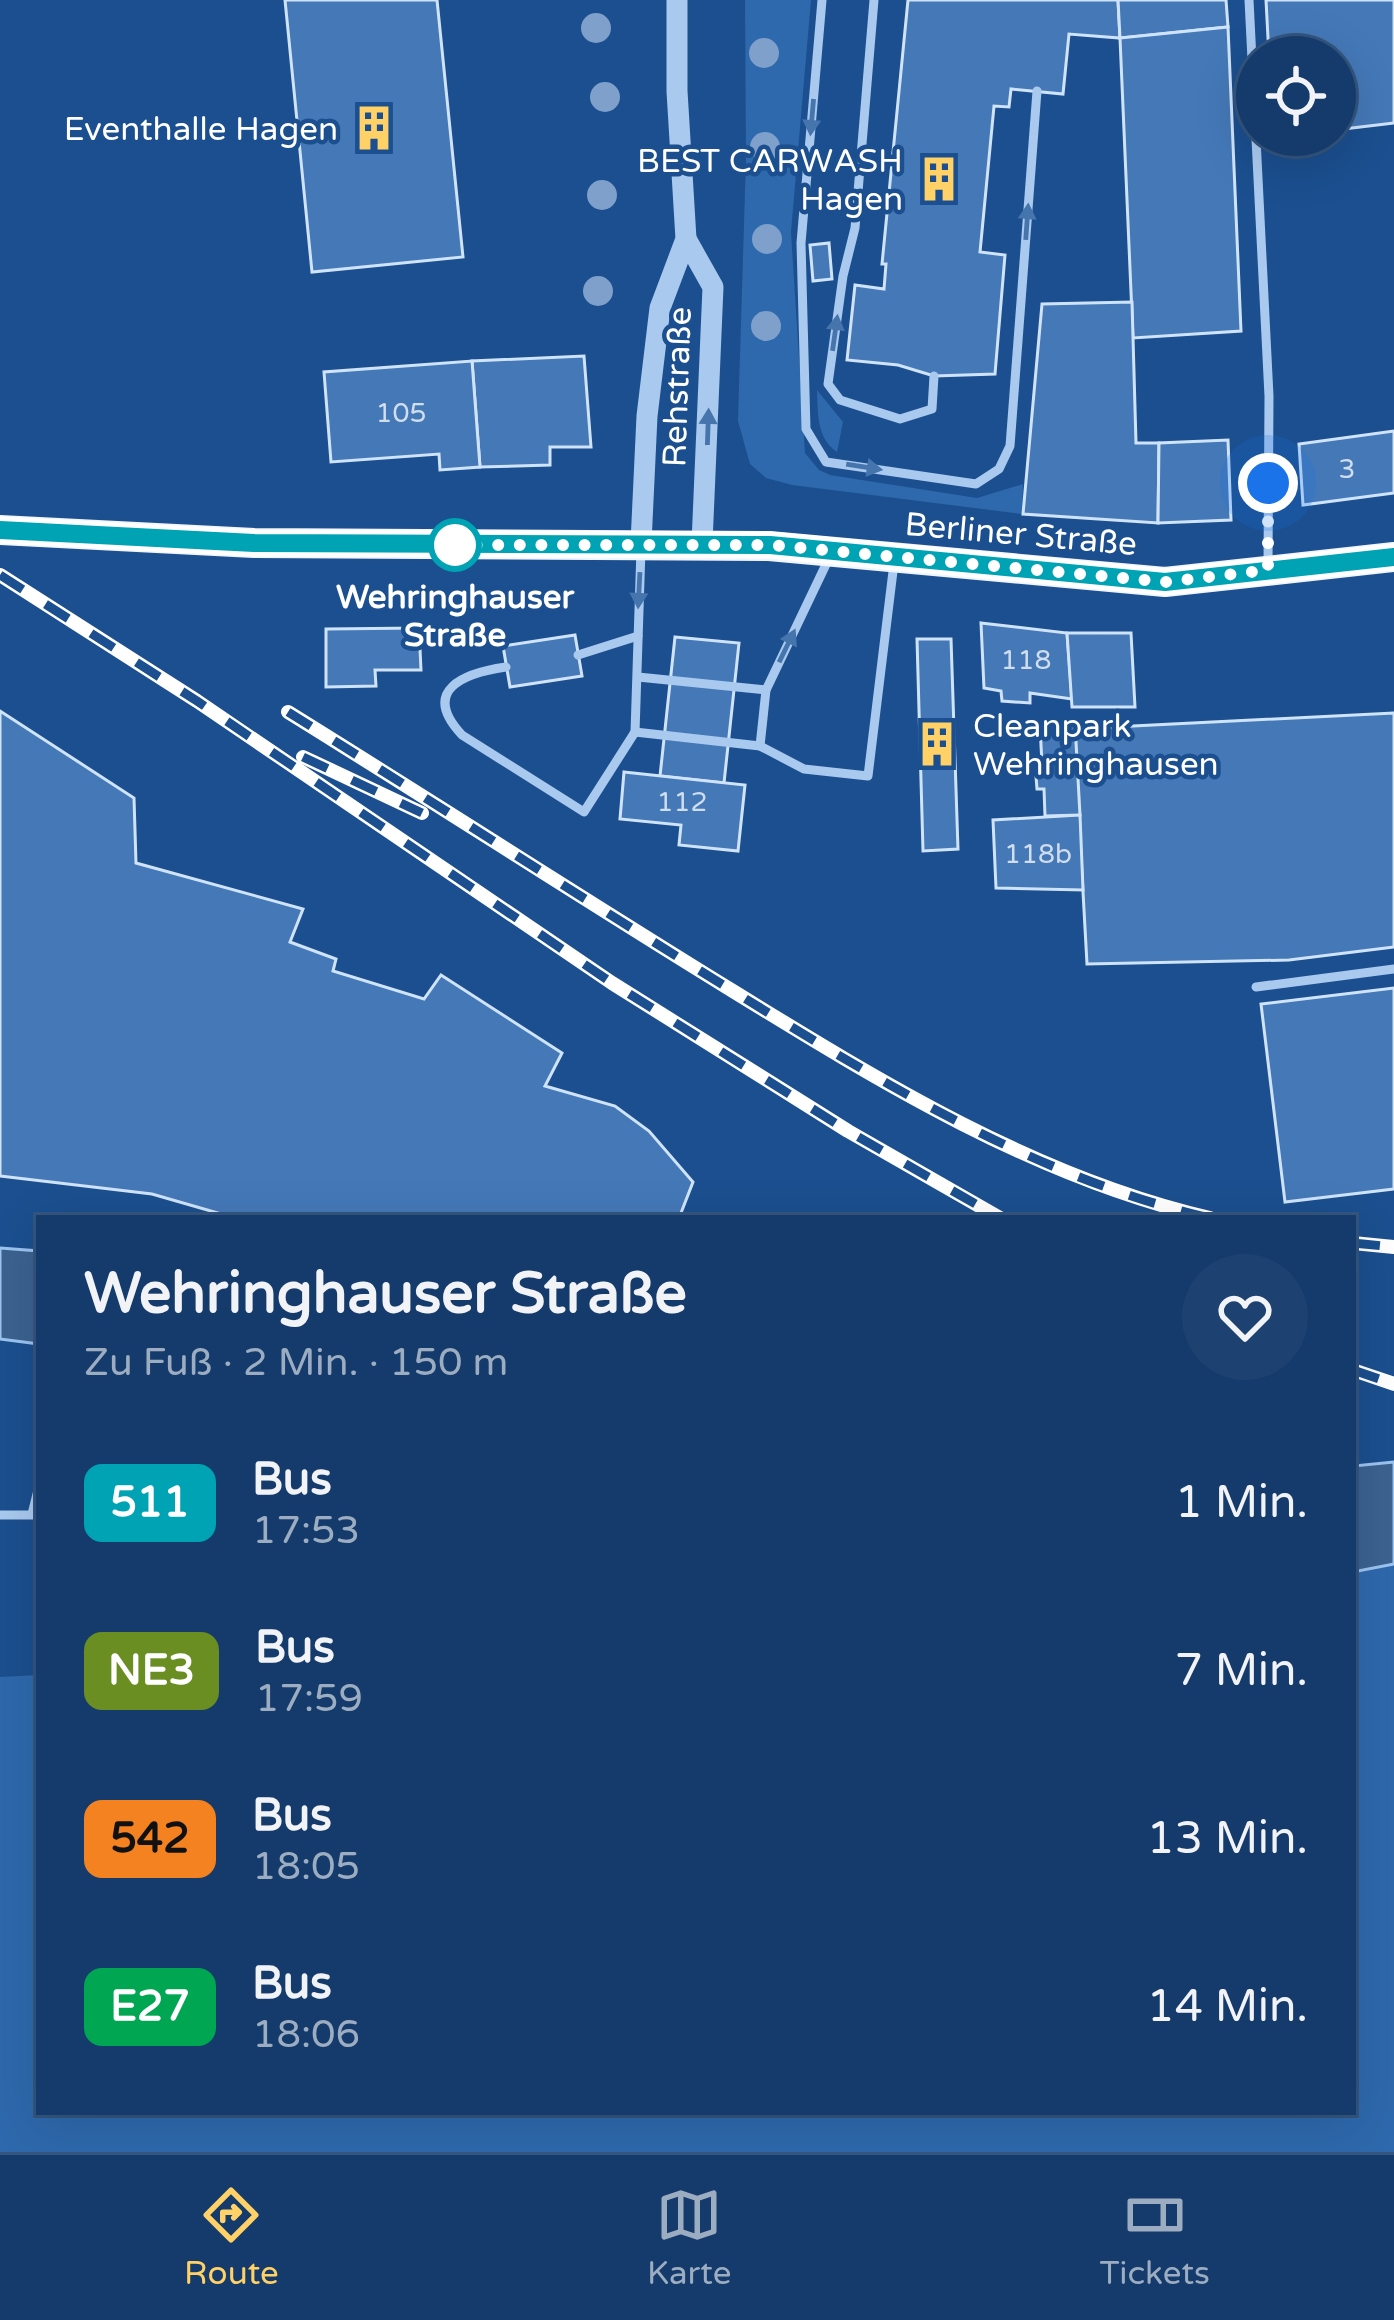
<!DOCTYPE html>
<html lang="de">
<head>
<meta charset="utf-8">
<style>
  body { margin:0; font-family:"Varela Round",sans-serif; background:#1d4271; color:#f1f3f6; height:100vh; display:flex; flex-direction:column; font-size:45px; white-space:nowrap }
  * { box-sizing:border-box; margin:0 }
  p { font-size:39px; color:#9dadc1 }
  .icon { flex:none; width:66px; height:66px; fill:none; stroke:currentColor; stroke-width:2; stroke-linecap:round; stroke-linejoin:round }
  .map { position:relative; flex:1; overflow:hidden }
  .drawer { position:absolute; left:36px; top:1215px; width:1320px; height:900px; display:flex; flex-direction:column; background:#143b6b; border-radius:0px; box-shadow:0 12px 48px #0002,0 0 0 3px #33557e }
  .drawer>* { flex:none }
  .badge { padding:0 24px; border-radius:18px; font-size:42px; line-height:78px }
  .fabs { position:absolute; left:1236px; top:36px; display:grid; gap:24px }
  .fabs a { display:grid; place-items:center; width:120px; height:120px; border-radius:50%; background:#143b6b; box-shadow:0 12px 48px #0002,0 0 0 3px #33557e; font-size:60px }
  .you { position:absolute; width:60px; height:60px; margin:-30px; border:9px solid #fff; border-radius:50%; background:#1a73e8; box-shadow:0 0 0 18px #1a73e833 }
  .map>.badge { position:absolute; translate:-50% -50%; box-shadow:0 0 0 6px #fff }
  .round { display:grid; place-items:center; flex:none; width:126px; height:126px; border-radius:63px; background:#1d4271 }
  .overview { display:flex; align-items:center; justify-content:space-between; height:204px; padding:0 48px }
  h1 { font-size:57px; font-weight:700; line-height:90px }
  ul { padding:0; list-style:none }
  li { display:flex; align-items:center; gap:36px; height:168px; padding:0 48px }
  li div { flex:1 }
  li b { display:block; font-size:45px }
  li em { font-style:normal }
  li .badge { min-width:132px; font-weight:700; text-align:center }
  .tab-bar { display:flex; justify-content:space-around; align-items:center; height:168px; border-top:3px solid #33557e; background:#143b6b; font-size:33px; color:#9dadc1 }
  .tab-bar a { display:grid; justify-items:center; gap:6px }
  .tab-bar .on { color:#ffd166 }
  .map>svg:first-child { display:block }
  .green { fill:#2e69ad }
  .water { fill:#3c6290; stroke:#9cc4f0; stroke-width:3 }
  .building { fill:#4478b7; stroke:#cfe3fa; stroke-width:3 }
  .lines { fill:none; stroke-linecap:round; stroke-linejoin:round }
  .service { stroke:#a9c9ee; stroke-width:9 }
  .tertiary { stroke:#a9c9ee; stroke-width:21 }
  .primary { stroke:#f0f6ff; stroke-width:30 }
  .rail-casing { stroke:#fff; stroke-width:14 }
  .rail { stroke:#1b4f8f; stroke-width:9; stroke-dasharray:27; stroke-linecap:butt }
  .tree { fill:#7ea0ca }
  .oneway { fill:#4674ac }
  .line-casing { stroke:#fff; stroke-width:27 }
  .line { stroke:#00a3b4; stroke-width:18 }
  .walk { stroke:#fff; stroke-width:12; stroke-dasharray:0 21.6 }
  .stop-dot { fill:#fff; stroke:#00a3b4; stroke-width:6 }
  .labels { text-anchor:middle; stroke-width:9; stroke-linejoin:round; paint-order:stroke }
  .number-label { font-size:27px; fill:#d0dded }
  .poi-label { font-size:33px; fill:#fff; stroke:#1b4f8f; text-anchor:end }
  .street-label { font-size:33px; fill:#fff; stroke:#1b4f8f }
  .stop-label { font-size:33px; font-weight:bold; fill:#fff; stroke:#1b4f8f }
</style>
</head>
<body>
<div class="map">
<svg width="1394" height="2152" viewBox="0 0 1394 2152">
  <rect width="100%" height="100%" fill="#1b4f8f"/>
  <g class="green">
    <path d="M745 0H811L791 232 805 453 819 470 830 475 977 498 1023 484 1022 514 792 485 766 478 750 464 738 421 746 159Z"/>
    <path d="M817 390 843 422 837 452C816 438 818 412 817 390Z"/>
    <path d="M1394 1564V2152H0V1677L39 1675V2112H1353V1572Z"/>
  </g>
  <g class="water">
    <path d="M0 1248 39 1251V1344L0 1339Z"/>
    <path d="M1394 1462V1564L1353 1572V1466Z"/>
  </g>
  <g class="building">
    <path d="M285 0H437L463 257 312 272Z"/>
    <path d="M908 0H1118L1120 38 1069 34 1063 94 1011 89 1009 107 994 106 980 252 1005 255 995 374 934 376 898 365 847 360 855 285 884 289 886 264H882Z"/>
    <path d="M1118 0H1226L1228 27 1120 38Z"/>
    <path d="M1266 0H1394V123L1335 130V57H1269Z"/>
    <path d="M1228 27 1241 331 1133 338 1120 38Z"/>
    <path d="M829 243 832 279 813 281 810 245Z"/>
    <path d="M1132 302 1136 443H1159L1158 523 1023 514 1042 304Z"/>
    <path d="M584 356 591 447H550V465L480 467 472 361Z"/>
    <path d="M472 361 480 467 440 470 439 454 331 462 324 372Z"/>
    <path d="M1394 431V493L1303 505 1299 444Z"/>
    <path d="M1228 440 1231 520 1158 523 1159 443Z"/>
    <path d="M981 623 1067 633 1072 699 1030 693V703L1002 701 1001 691 984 688Z"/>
    <path d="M419 628 421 670H375L376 686 326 687V629Z"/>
    <path d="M1067 633H1131L1135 707H1072Z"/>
    <path d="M575 635 582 676 510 687 503 646Z"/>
    <path d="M675 637 739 643 724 783 660 776Z"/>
    <path d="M917 639H951L958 849 923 851Z"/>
    <path d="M0 711 134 798 136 863 303 909 290 942 336 959 333 971 424 999 441 975 562 1053 545 1086 615 1106 649 1131 693 1182 679 1218H235L152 1194 0 1176Z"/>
    <path d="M1394 713V947L1289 960 1087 964 1074 729Z"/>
    <path d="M1075 724 1080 815 1045 816 1044 789H1037L1035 764H1042L1040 726Z"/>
    <path d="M624 772 745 785 738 851 679 845 681 825 620 819Z"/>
    <path d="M1080 815 1083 890 996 888 993 820Z"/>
    <path d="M1394 988V1189L1285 1202 1261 1004Z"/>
  </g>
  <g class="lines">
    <g class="service">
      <path d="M822 0 801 243 806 429 826 462 976 484 999 469 1010 446 1037 91"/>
      <path d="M874 0 855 228 843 276 828 384 840 400 900 419 932 409 934 376"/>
      <path d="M1249 0 1269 396 1268 565"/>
      <path d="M641 549 635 732 760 746 804 769 868 776 894 563"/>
      <path d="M578 655 638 636"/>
      <path d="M506 667C464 673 420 690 462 735L584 812 635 732"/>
      <path d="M638 677 766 690"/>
      <path d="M760 746 766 690 830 556"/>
      <path d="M1256 987 1394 969"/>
      <path d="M32 1514 39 1486"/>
      <path d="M0 1515H39"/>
    </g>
    <g class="tertiary">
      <path d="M686 239 713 287 702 543"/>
      <path d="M641 543 647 416 660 308 686 239 677 91V0"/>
    </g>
    <path class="primary" d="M0 530 254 543 769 546 1165 582 1394 557"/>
    <g class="rail-casing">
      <g id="rail">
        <path d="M0 575 197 701 612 983 848 1131 1000 1218"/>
        <path d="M288 712C435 803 580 897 728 988 879 1081 1036 1178 1210 1218"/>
        <path d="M303 757 422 813"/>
        <path d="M1353 1243 1394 1247"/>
        <path d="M1353 1370 1394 1384"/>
      </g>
    </g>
    <use href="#rail" class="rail"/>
  </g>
  <g class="tree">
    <circle cx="596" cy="28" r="15"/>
    <circle cx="764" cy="53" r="15"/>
    <circle cx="605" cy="97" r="15"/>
    <circle cx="765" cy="147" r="15"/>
    <circle cx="602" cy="195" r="15"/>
    <circle cx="767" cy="239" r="15"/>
    <circle cx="598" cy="291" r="15"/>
    <circle cx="766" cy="326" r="15"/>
  </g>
  <defs><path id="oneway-solid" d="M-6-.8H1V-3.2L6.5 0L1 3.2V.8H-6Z" transform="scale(3)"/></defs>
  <g class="oneway">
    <use href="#oneway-solid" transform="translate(812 117) rotate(95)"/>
    <use href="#oneway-solid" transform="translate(1027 222) rotate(-86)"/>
    <use href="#oneway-solid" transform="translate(835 333) rotate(-82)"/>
    <use href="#oneway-solid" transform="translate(708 427) rotate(-88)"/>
    <use href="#oneway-solid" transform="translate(864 467) rotate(9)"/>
    <use href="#oneway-solid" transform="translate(639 590) rotate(93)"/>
    <use href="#oneway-solid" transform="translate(787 646) rotate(-64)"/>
  </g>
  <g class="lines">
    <g class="line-casing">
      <path id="line" d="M0 530 254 543 770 545 1165 582 1394 557"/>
    </g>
    <use href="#line" class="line"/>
    <path class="walk" d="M455 545H770L1165 582 1268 570V483"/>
  </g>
  <defs>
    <g id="building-bare" transform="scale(3.6)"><path d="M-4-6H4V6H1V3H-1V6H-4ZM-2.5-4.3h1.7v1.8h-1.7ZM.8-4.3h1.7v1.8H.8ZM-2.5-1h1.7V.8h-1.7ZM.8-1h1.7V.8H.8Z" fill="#ffd166" stroke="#1b4f8f" stroke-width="2.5" paint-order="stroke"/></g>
  </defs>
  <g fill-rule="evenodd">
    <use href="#building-bare" x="374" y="128"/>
    <use href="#building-bare" x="939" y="179"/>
    <use href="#building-bare" x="937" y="744"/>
  </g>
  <circle class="stop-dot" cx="455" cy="545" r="24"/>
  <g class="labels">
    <g class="number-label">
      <text x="401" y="422">105</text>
      <text x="1347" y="478">3</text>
      <text x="1026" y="669">118</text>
      <text x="682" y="811">112</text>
      <text x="1038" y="863">118b</text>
    </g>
    <g class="poi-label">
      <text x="338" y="140">Eventhalle Hagen</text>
      <text x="903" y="172">BEST CARWASH<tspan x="903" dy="38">Hagen</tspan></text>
      <text x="973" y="737" text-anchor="start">Cleanpark<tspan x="973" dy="38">Wehringhausen</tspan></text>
    </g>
    <g class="street-label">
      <text transform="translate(676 387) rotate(-88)" y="12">Rehstraße</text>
      <text transform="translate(1021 533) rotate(5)" y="12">Berliner Straße</text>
    </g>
    <g class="stop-label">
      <text x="455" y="608">Wehringhauser<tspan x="455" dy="38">Straße</tspan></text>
    </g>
  </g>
</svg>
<div class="fabs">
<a><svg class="icon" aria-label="locate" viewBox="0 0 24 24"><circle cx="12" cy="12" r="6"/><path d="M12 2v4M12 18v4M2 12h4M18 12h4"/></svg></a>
</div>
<div class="you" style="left:1268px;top:483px"></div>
<section class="drawer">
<div class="overview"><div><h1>Wehringhauser Straße</h1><p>Zu Fuß · 2 Min. · 150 m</p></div><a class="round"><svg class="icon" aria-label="heart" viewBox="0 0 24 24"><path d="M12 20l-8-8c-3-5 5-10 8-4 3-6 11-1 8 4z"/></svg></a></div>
<ul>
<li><span class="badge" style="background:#00a3b4;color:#fff">511</span><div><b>Bus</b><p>17:53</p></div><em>1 Min.</em></li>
<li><span class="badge" style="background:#6b8e23;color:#fff">NE3</span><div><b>Bus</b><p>17:59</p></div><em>7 Min.</em></li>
<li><span class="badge" style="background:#f58220;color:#111">542</span><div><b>Bus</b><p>18:05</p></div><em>13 Min.</em></li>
<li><span class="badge" style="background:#00a651;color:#fff">E27</span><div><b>Bus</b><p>18:06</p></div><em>14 Min.</em></li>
</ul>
</section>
</div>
<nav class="tab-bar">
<a class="on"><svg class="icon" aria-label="directions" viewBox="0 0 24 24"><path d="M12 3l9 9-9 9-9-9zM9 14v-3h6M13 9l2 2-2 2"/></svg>Route</a>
<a><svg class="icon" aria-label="map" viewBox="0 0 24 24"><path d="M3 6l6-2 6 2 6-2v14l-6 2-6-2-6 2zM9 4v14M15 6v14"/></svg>Karte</a>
<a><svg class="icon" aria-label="tickets" viewBox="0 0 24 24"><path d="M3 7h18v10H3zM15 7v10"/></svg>Tickets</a>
</nav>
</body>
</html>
